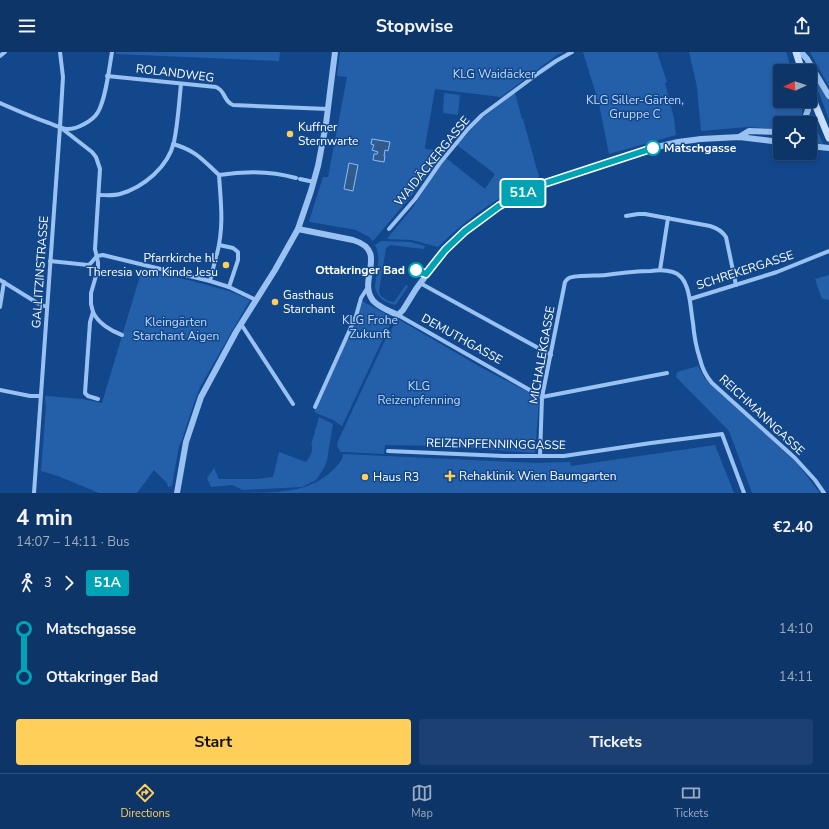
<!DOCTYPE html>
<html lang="en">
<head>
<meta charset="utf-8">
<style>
  body { margin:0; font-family:"Nunito Sans",sans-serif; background:#1c4071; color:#f1f3f6; height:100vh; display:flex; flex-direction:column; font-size:15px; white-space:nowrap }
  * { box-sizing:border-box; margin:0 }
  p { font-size:13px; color:#9babc0 }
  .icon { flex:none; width:22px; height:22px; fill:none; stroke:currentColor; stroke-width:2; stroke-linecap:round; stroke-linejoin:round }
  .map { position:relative; height:441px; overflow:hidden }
  .side { display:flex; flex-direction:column; background:#0e3568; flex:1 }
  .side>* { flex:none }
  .badge { padding:0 8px; border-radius:3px; font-size:14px; line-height:26px }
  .needle { width:26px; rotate:267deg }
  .buttons { position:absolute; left:773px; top:12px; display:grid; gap:8px }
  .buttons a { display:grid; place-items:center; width:44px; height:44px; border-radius:4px; background:#0e3568; box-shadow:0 2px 6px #0003,0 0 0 1px #2e507c; font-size:20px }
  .map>.badge { position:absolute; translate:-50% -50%; box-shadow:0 0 0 2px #fff }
  .legs { display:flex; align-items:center; gap:6px; height:44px; padding:0 16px; font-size:13px }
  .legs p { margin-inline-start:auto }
  .summary { display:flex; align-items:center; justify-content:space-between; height:68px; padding:0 16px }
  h1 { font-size:22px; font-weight:700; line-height:30px }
  .cta { display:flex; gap:8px; margin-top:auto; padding:8px 16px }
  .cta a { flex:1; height:46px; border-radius:4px; background:#ffcf59; color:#111; font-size:16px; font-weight:700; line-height:46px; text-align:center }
  .cta a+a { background:#1c4071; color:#f1f3f6 }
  ul { padding:0 16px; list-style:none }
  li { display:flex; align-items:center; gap:14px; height:48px; font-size:15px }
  li i { display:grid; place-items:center; width:6px; height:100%; margin:0 5px; background:currentColor }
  li i::after { content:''; width:10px; height:10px; margin:-5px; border:3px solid; border-radius:50%; background:#0e3568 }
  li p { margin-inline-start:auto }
  li:first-child i { background:linear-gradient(#0000 50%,currentColor 0) }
  li:last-child i { background:linear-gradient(currentColor 50%,#0000 0) }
  header { display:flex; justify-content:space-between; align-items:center; height:52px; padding:0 16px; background:#0e3568; font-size:18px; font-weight:700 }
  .tab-bar { display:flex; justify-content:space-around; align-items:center; height:56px; border-top:1px solid #2e507c; background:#0e3568; font-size:11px; color:#9babc0 }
  .tab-bar a { display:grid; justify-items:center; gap:2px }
  .tab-bar .selected { color:#ffcf59 }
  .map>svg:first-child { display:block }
  .green { fill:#2460aa }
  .water { fill:#335a8d; stroke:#8bbcf4 }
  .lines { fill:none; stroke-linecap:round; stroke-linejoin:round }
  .minor { stroke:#99c1f1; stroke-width:4 }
  .tertiary { stroke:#99c1f1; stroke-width:6 }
  .secondary { stroke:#c7defc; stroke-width:7 }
  .line-1-casing { stroke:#fff; stroke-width:9 }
  .line-1 { stroke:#00a3b4; stroke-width:6 }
  .poi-dot { fill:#ffcf59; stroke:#12478b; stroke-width:1.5 }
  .stop-1-dot { fill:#fff; stroke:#00a3b4; stroke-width:2 }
  .labels { text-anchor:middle; stroke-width:3; stroke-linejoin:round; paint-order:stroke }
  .street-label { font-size:12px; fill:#fff; stroke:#12478b }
  .park-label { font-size:12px; fill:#c0dbfc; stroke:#12478b }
  .poi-label { font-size:12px; fill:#fff; stroke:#12478b; text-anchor:start }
  .stop-label { font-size:12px; font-weight:bold; fill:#fff; stroke:#12478b; text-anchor:start }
</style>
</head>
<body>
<header><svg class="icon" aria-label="menu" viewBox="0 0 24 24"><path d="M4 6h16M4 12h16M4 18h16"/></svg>Stopwise<svg class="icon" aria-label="share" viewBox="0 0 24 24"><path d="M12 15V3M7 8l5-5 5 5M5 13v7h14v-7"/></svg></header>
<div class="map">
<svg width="829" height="441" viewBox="0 0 829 441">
  <rect width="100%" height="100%" fill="#12478b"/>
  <g class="green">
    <path d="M116 0H280L279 9 116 2Z"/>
    <path d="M340 0H564L557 3 501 45 435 37 425 95 426 97 445 99 413 142 373 189 369 185 356 178 310 170 309 169 323 125H328L347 25 337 24Z"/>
    <path d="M583 0H657L667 30 665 31 674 66 676 83 609 102 599 52Z"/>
    <path d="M689 0H786L792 19H780V49H801C803 57 803 64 798 71H780V77L747 75 701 79 697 35Z"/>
    <path d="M810 0H829V35Z"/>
    <path d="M810 13 829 49V67L809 15Z"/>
    <path d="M444 41 460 43 458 63 443 61Z"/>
    <path d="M515 41 522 67H523L539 125C499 144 470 164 438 195L412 188 387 187 390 183 413 155 433 124 446 106 485 137 495 122 457 93 480 68Z"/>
    <path d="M810 65 812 66 823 92 810 90V71H807Z"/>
    <path d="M381 189 410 190 425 194 424 197 390 193 386 196 379 239 380 243 388 249 394 250 406 233 408 234 397 251 395 253C385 250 377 246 375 235 376 220 382 208 375 193Z"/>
    <path d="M142 217 188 228 229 239 250 248 200 335 194 351 181 391H180L178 399 172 434 168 435 167 431 154 418 137 441H99L58 424 41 419 46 355 45 345 46 344 82 347 102 351Z"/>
    <path d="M829 223V248L823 247 821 245 815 227Z"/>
    <path d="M362 249 390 264 386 271 390 273 383 287 342 374 333 368 314 360 338 308Z"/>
    <path d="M398 267 482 316 536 344 539 348 535 401 440 394 385 393 384 402 342 400 340 399 337 394 338 389 387 284Z"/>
    <path d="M698 314 705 327 796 410 820 441H752L729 379 676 325 677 320Z"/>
    <path d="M319 365 333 372 327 408 324 416 316 428 302 435 243 438 232 433 211 435 207 426 214 416 219 427H257L273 425 279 400 306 410C310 405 313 400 312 393H311Z"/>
    <path d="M715 393 734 441H248C280 440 310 441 334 417 338 413 343 408 343 402L537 411 570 410 571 414Z"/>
  </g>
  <g class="water">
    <path d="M372 87 390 90 388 99 385 98 384 104H385L384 110 373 108 374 102H377L378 100 372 98 374 93 371 92Z"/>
    <path d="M349 111 358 113 353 139 344 137Z"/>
  </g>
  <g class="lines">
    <g class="minor">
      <path d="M0 4 5 0"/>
      <path d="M107 24 216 35C226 39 223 49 233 53L328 57"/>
      <path d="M0 51C16 58 32 65 49 71 54 73 61 76 66 77 76 78 93 69 98 60 106 46 109 17 112 0"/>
      <path d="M60 75 92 100 96 105 100 117 95 197 98 210V217L91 241V252L93 260 90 270 85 341 88 344 98 347"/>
      <path d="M173 92C195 98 203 108 219 123 221 152 224 174 217 202"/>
      <path d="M219 123C244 119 272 119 296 126"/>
      <path d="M300 127 314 130"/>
      <path d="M99 143C106 143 113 144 120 142 144 135 168 115 174 90 178 71 179 51 181 32"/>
      <path d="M626 164 638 162H645L710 174C717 176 722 179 726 185L736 233"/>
      <path d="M389 177 415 147 440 111 468 77 482 63 540 20 556 9 572 0"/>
      <path d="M219 193 233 196 238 200V208L229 235"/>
      <path d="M97 204 103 203 210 229 229 235 256 248"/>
      <path d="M50 209 88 213 90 212 97 204"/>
      <path d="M660 218 668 166"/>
      <path d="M0 228 39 252 47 255"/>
      <path d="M210 229 216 205"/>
      <path d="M420 231 551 303"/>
      <path d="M690 247 777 220 829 199"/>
      <path d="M0 255 4 230"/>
      <path d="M93 260C98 271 111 279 122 283"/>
      <path d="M398 263 542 345 667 321"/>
      <path d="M241 272 293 352"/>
      <path d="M0 338 30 344H40"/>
      <path d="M315 355 356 264 361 246 368 235"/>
      <path d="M388 399 504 404H564L651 391 722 382 744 441"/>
      <path d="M540 404 542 345 565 230C567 227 567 227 569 226 575 223 598 224 606 223 621 221 636 219 651 219 658 218 666 218 673 220 691 225 690 256 693 271 694 283 696 295 700 307 702 316 706 324 712 331L795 406 815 428 824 441"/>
      <path d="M34 441 60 75 63 25 60 0"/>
    </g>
    <g class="tertiary">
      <path d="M801 0 807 7 829 44"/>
      <path d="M803 71 808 58 807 49"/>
      <path d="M739 85 749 79 780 80"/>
      <path d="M810 94 829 96"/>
      <path d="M298 177 353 188C389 199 358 227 372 247 376 254 391 260 398 263L403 258 416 237 445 198 465 179 480 168 499 154 520 142 543 132 653 96 678 90 701 87 739 85 780 90"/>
      <path d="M177 441 186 390 201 345 236 280 275 218 298 177 311 139 318 114 326 72 335 0"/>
    </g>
    <g class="secondary">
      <path d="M796 0 802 19"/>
      <path d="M810 40 829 86"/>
    </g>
  </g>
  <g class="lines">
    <g class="line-1-casing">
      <path id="line-1" d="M416 218 426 222 445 198 465 179 480 168 499 154 520 142 543 132 653 96"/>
    </g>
    <use href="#line-1" class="line-1"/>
  </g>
  <g class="poi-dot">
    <circle cx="290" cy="82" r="4"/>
    <circle cx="226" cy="213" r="4"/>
    <circle cx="275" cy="250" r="4"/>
    <path d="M448 418h4v4h4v4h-4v4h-4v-4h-4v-4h4z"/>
    <circle cx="365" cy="425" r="4"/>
  </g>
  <g class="stop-1-dot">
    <circle cx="653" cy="96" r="7"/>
    <circle cx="416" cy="218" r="7"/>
  </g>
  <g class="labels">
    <g class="street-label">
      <text transform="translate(175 21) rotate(7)" y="4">ROLANDWEG</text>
      <text transform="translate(432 109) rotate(-51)" y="4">WAIDÄCKERGASSE</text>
      <text transform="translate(745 218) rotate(-18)" y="4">SCHREKERGASSE</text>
      <text transform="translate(40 220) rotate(-86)" y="4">GALLITZINSTRASSE</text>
      <text transform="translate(462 287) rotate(29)" y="4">DEMUTHGASSE</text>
      <text transform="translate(542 303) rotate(-80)" y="4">MICHALEKGASSE</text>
      <text transform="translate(762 363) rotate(43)" y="4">REICHMANNGASSE</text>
      <text transform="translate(496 392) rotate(1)" y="4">REIZENPFENNINGGASSE</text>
    </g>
    <g class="park-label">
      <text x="494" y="26">KLG Waidäcker</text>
      <text x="635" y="52">KLG Siller-Gärten,<tspan x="635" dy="14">Gruppe C</tspan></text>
      <text x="370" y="272">KLG Frohe<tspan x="370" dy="14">Zukunft</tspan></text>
      <text x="176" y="274">Kleingärten<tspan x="176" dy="14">Starchant Aigen</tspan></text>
      <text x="419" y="338">KLG<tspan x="419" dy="14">Reizenpfenning</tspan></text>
    </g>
    <g class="poi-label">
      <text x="298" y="79">Kuffner<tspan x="298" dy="14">Sternwarte</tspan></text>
      <text x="218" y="210" text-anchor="end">Pfarrkirche hl.<tspan x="218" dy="14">Theresia vom Kinde Jesu</tspan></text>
      <text x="283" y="247">Gasthaus<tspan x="283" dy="14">Starchant</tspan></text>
      <text x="459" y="428">Rehaklinik Wien Baumgarten</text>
      <text x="373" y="429">Haus R3</text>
    </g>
    <g class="stop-label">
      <text x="664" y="100">Matschgasse</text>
      <text x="405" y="222" text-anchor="end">Ottakringer Bad</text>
    </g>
  </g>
</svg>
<div class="buttons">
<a><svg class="needle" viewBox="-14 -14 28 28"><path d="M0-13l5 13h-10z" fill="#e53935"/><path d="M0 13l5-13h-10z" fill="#9babc0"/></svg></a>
<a><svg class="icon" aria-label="locate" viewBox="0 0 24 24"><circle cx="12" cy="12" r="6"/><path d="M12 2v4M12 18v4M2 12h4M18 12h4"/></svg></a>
</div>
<b class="badge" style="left:523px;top:141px;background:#00a3b4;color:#fff">51A</b>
</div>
<section class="side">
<div class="summary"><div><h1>4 min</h1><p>14:07 – 14:11 · Bus</p></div><b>€2.40</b></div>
<div class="legs"><svg class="icon" aria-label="walk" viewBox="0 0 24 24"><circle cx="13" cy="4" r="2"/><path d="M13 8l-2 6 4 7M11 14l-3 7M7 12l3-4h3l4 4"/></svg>3<svg class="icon" aria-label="forward" viewBox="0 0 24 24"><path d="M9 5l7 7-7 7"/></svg><b class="badge" style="background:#00a3b4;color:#fff">51A</b></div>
<ul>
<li><i style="color:#00a3b4"></i><b>Matschgasse</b><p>14:10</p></li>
<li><i style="color:#00a3b4"></i><b>Ottakringer Bad</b><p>14:11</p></li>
</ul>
<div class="cta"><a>Start</a><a>Tickets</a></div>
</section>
<nav class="tab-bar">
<a class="selected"><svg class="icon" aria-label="directions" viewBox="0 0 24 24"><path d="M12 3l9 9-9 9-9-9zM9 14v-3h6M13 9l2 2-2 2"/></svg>Directions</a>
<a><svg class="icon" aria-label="map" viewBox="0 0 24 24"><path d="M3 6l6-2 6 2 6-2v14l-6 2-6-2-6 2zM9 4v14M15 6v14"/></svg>Map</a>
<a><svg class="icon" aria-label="tickets" viewBox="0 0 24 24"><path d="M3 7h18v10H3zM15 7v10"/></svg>Tickets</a>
</nav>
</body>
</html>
